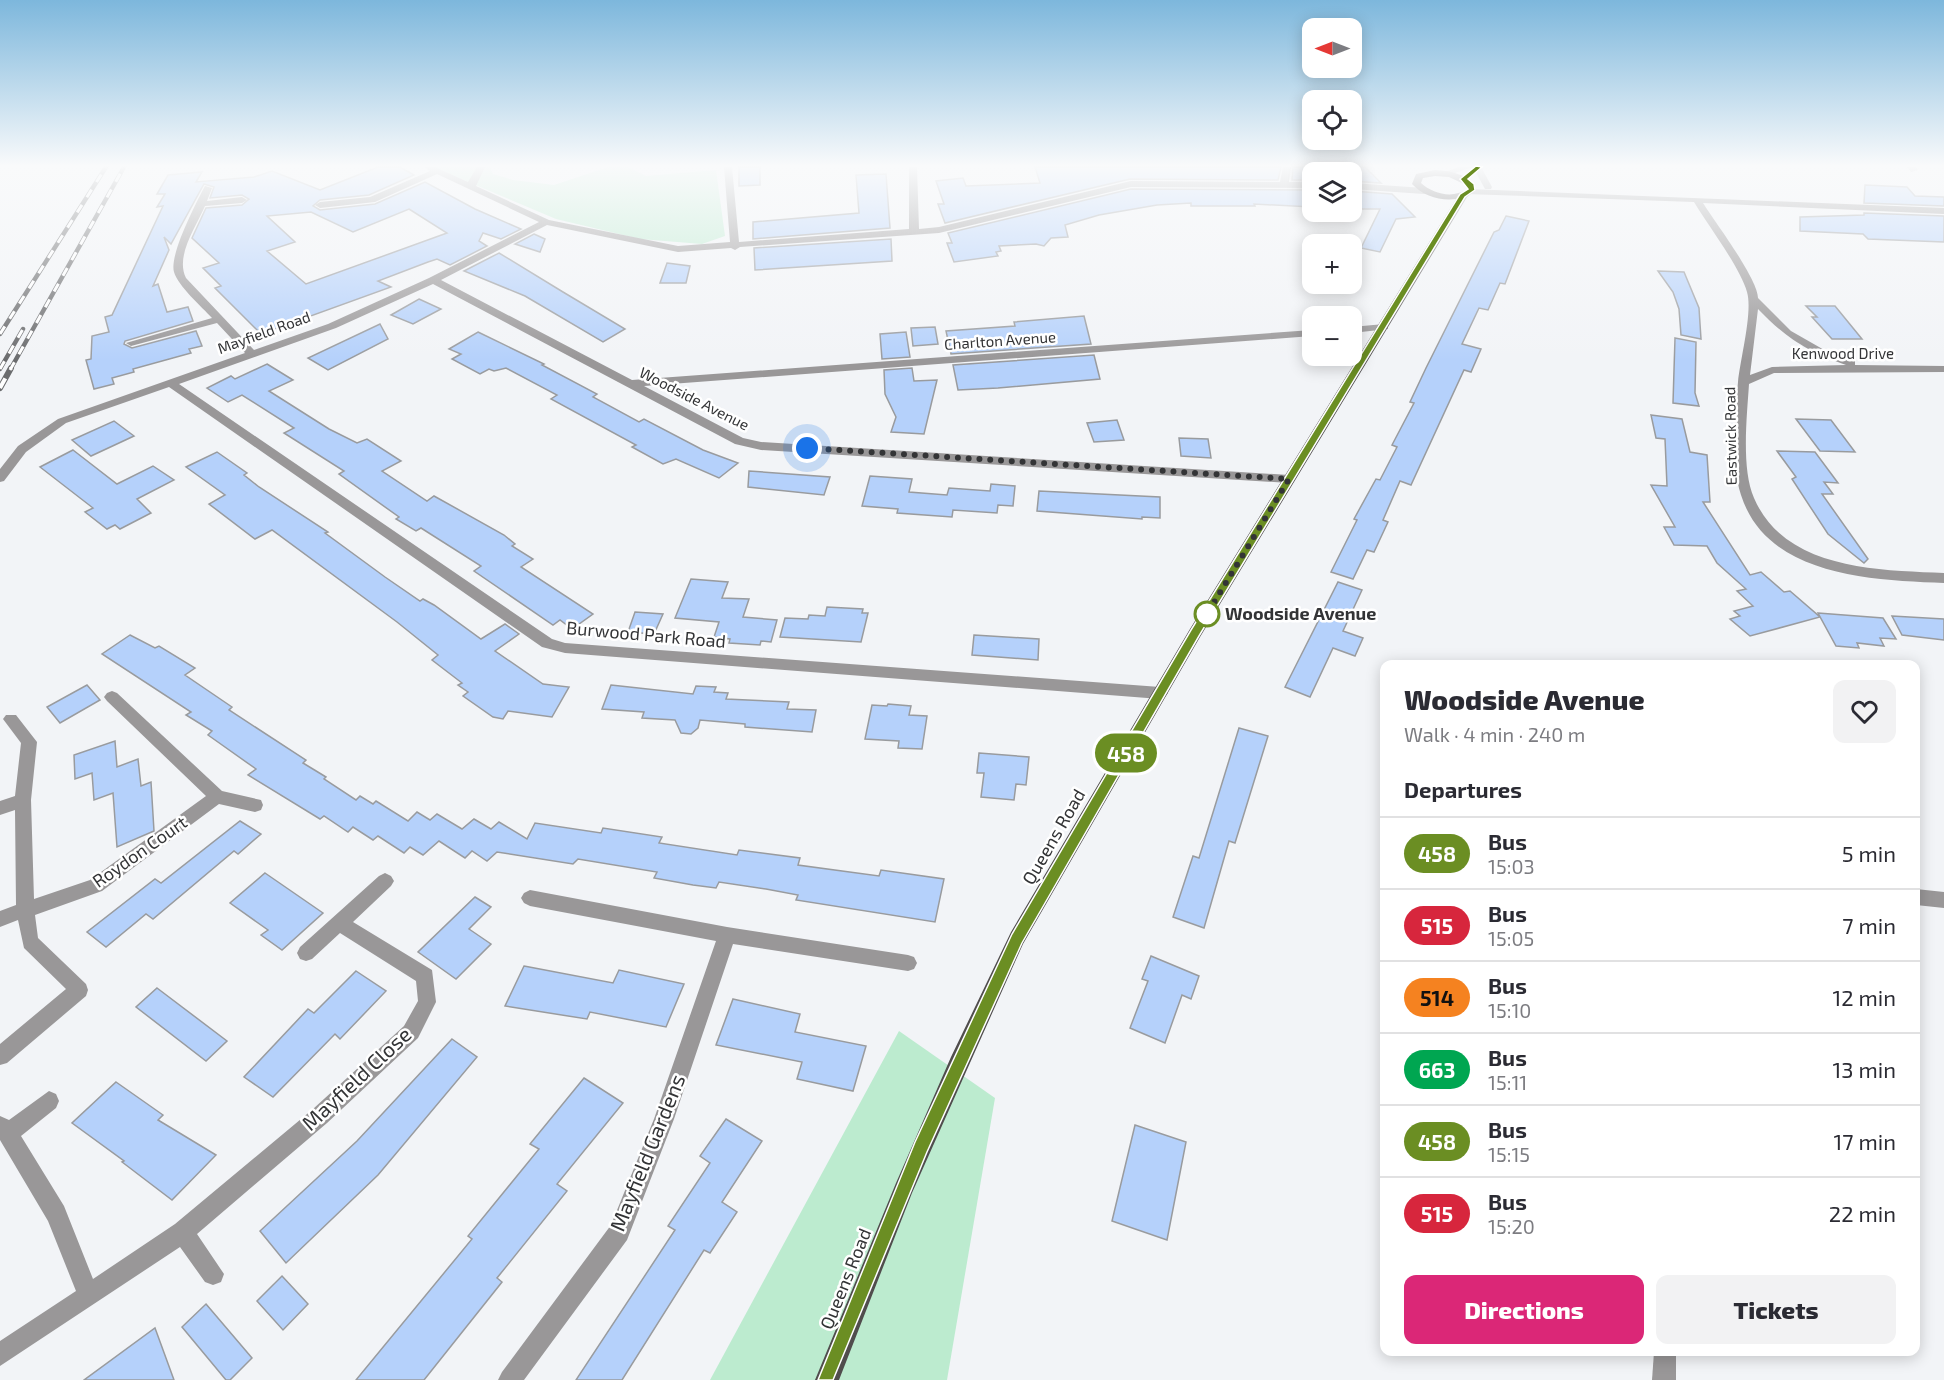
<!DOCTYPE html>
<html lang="en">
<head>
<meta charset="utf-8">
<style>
  body { margin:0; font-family:"Exo 2",sans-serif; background:#f2f2f3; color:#2b2b33; height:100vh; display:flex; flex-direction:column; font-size:22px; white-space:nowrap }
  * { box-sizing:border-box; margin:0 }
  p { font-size:20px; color:#7c7c81 }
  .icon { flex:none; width:33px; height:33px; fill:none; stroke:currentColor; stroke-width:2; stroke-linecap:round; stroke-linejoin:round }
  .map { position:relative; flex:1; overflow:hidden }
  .details { position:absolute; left:1380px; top:660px; width:540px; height:696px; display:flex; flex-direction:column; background:#fff; border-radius:12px; box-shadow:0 3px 15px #0003 }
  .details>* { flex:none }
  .badge { padding:0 12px; border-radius:20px; font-size:21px; line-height:39px }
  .needle { width:39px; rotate:270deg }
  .fabs { position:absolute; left:1302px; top:18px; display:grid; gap:12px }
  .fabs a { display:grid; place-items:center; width:60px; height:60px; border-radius:12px; background:#fff; box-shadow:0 3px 15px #0003; font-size:30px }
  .you { position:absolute; width:30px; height:30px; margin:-15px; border:4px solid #fff; border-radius:50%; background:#1a73e8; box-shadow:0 0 0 9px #1a73e833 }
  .map>.badge { position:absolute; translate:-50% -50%; box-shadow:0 0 0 3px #fff }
  h2 { padding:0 24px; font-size:22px; line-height:54px }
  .round { display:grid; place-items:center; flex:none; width:63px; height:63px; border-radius:12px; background:#f2f2f3 }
  .overview { display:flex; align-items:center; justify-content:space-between; height:102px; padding:0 24px }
  h1 { font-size:28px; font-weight:800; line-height:45px }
  .action { display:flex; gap:12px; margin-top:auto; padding:12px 24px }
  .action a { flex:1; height:69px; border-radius:12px; background:#db2777; color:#fff; font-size:24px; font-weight:800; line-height:69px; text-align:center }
  .action a+a { background:#f2f2f3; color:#2b2b33 }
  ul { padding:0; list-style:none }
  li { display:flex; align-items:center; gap:18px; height:72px; padding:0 24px; border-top:2px solid #e1e1e2 }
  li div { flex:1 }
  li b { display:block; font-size:22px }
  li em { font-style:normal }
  li .badge { min-width:66px; font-weight:700; text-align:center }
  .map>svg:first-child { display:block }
  .green { fill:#bcebcf }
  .building { fill:#b5d1fb; stroke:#999b9e; stroke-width:1.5; fill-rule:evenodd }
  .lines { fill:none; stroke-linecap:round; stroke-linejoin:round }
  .minor { fill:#999798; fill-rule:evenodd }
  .major { fill:#504d4d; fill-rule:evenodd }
  .rail-far1-casing { stroke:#6b6c6e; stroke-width:4.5 }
  .rail-casing { stroke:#6b6c6e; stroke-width:6 }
  .rail-far1 { stroke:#fff; stroke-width:3; stroke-dasharray:9; stroke-linecap:butt }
  .rail { stroke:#fff; stroke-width:4; stroke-dasharray:11; stroke-linecap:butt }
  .line { fill:#6b8e23; stroke:#fff; stroke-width:1.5 }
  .walk { stroke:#333436; stroke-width:6; stroke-dasharray:0 10.8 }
  .stop-dot { fill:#fff; stroke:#6b8e23; stroke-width:3 }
  .labels { text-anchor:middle; stroke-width:5; stroke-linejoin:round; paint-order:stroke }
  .far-street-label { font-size:15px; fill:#333436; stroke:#fff }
  .stop-label { font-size:18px; font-weight:bold; fill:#333436; stroke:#fff; text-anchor:start }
  .street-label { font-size:18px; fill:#333436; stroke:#fff }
  .near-street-label { font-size:21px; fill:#333436; stroke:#fff }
</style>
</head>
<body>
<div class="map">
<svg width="1944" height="1380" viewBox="0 0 1944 1380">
  <rect width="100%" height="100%" fill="#f2f4f7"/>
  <g class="green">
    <path d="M433 167H490L493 174 513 180 554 185 608 167H628L646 176 716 170 725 236 702 244 640 239 556 219Z"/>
    <path d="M899 1031 995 1098 947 1380H710Z"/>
  </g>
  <g class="building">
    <path d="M378 167H400L414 175 369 195 320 200 313 206 320 210 375 204 425 182 475 209 521 229 501 239 483 233 479 241 487 246 450 265 437 259 428 262 378 281 391 287 261 334 215 288 221 286 203 268 219 263 192 238 206 208 242 205 249 199 242 195 210 198 214 187 204 184 171 244 164 237 169 250 153 286 158 284 167 312 188 307 193 321 125 341 124 344 132 348 196 331 202 346 189 349 191 353 133 369 134 372 112 378 114 384 94 389 86 360 91 359 92 336 109 332 105 317 112 315 163 206 157 207 165 194H157L168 175 202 172 196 182 254 177 272 171 320 190ZM409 209 447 233 306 284 267 251 295 242 267 216 311 212 353 232Z"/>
    <path d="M739 167H760V185L739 186Z"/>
    <path d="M1035 167H1281L1278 180 1130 179 945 223 938 204H944L936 181 963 178 966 186 1040 183Z"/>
    <path d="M1293 167H1312V180H1292Z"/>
    <path d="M1352 167H1365L1381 183 1352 181Z"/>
    <path d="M886 174 890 228 753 239V222L859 213 856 175Z"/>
    <path d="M1865 185 1907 187 1915 196 1944 197V206L1864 203Z"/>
    <path d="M1131 189 1312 190V207L1254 204 1255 206H1191V203L1157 205 1099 215 1065 225 1068 237 1051 238 1044 246 1036 244 999 246 1001 251 996 252 998 256 954 262 947 243H952L948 233Z"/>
    <path d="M1352 191 1392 194 1415 217 1396 219 1380 252 1361 248 1380 209H1352Z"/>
    <path d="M1864 213 1944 216V242L1868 239 1863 234 1800 231V217L1864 215Z"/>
    <path d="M1506 216 1529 221 1505 284 1500 283 1488 310 1479 308 1462 344 1481 349 1471 372 1464 370 1411 485 1400 481 1383 520 1388 522 1374 552 1367 550 1353 579 1331 572 1357 520 1354 519 1376 479 1380 480 1397 447 1392 445 1414 403 1410 402 1426 368 1494 232 1499 230Z"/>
    <path d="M534 234 545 239 540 252 515 244Z"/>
    <path d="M891 239 892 261 755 270 754 248Z"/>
    <path d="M499 253 563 292 625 329 603 342 525 296 464 271Z"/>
    <path d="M667 263 690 266 686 283H660Z"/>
    <path d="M1658 271 1684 272 1699 308 1701 339 1681 335 1679 309 1673 292Z"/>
    <path d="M419 299 441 309 413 324 391 315Z"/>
    <path d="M1806 306H1835L1862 339H1832L1812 317H1817Z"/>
    <path d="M1084 316 1091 344 951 354 946 331 1015 326 1014 322Z"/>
    <path d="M380 324 388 339 328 370 308 358Z"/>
    <path d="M935 327 938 344 913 346 911 328Z"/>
    <path d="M478 332 544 364 542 365 597 394 593 397 639 422 644 419 703 450 738 463 719 478 676 459 663 464 632 447 636 445 551 399 557 395 506 368 494 371 489 369 480 374 452 359 461 354 449 349Z"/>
    <path d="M906 332 910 357 882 359 880 334Z"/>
    <path d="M1675 338 1696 342 1695 393 1699 406 1673 403Z"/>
    <path d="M1094 355 1100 379 998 388 958 390 953 365Z"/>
    <path d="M267 364 293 380 269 391 329 429 357 443 367 439 401 461 382 471 427 501 434 496 504 535 515 544 512 546 533 559 521 567 593 614 572 629 560 620 553 625 474 571 481 566 421 528 416 531 396 519 399 517 339 474 344 471 284 433 294 428 242 395 228 402 207 388 231 376 235 379Z"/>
    <path d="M912 368 914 381 937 380 924 434 891 432 896 417 885 394 884 370Z"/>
    <path d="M1651 415 1682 419 1690 452 1707 455 1710 502H1703L1750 575 1761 572 1784 592 1790 591 1820 617 1750 636 1730 619 1740 616 1734 611 1753 606 1737 591 1746 589 1717 563 1707 546 1674 545 1664 527H1675L1651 485 1667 486 1665 439 1656 438Z"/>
    <path d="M1796 419 1831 420 1855 452 1820 451Z"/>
    <path d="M1117 420 1124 440 1094 442 1087 423Z"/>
    <path d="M114 421 134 436 91 456 72 440Z"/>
    <path d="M1179 438 1208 439 1211 458 1181 456Z"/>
    <path d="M73 450 117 484 153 466 174 480 137 499 151 513 120 529 115 525 107 529 85 512 93 508 40 467Z"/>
    <path d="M1777 451 1815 452 1838 483 1824 482 1833 494H1822L1868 559 1864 563 1828 534 1792 479 1796 477Z"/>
    <path d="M217 452 247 473 244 475 259 487 328 532 325 533 385 577 420 601 423 599 434 605 481 639 505 624 519 634 495 651 543 684 569 687 552 717 508 711 503 719 493 717 463 696 468 692 458 685 462 683 432 660 438 655 397 622 272 530 255 539 209 504 225 495 186 467Z"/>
    <path d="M749 471 830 477 824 495 748 487Z"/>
    <path d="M870 476 912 479 909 492 947 495 949 488 990 491 991 484 1015 486 1013 506 998 505 997 513 953 510 952 517 897 513 898 509 862 506Z"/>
    <path d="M1039 491 1160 497V518L1142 517V519L1037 511Z"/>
    <path d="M691 579 728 582 722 598 749 599 743 617 777 620 771 642 761 641 760 645 729 643 730 639 714 637 719 622 675 618Z"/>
    <path d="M1338 582 1362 590 1343 631 1363 638 1355 656 1333 648 1310 697 1285 687Z"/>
    <path d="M827 607 863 609 862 613H868L861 642 780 637 785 618 808 619 809 615 825 616Z"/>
    <path d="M635 612 663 614 654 634 628 632Z"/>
    <path d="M1818 613 1883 618 1896 639 1880 638 1884 646 1857 643 1859 648 1836 646Z"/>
    <path d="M1892 616 1944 619V640L1902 635Z"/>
    <path d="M130 635 155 648 159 646 195 668 185 675 232 707 229 710 306 760 303 763 326 777 324 779 356 800 360 796 373 804 376 801 408 821 417 812 430 820 437 814 462 829 474 819 491 829 499 822 527 839 535 823 601 833 603 828 662 837 659 843 737 855 739 850 800 858 798 865 879 876 881 870 944 879 935 922 796 900 798 895 766 889 719 882 716 888 693 885 654 878 657 872 578 859 573 864 497 852 487 861 472 851 465 858 439 841 423 855 410 847 404 853 378 836 373 840 353 827 348 832 324 816 320 819 248 775 256 769 208 735 212 731 186 715 191 712 102 654Z"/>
    <path d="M974 635 1039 639 1038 660 972 655Z"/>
    <path d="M87 685 100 700 60 723 47 707Z"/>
    <path d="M611 685 693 694 696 686 716 687 714 692 728 693 726 699 789 702 787 709 816 710 812 732 745 727V724L700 720 698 728 691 734 681 733 675 720 642 718 644 712 602 709Z"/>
    <path d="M888 704 911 706 909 715 927 716 922 749 898 748 899 741 865 739 872 705 887 706Z"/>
    <path d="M1239 728 1268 736 1235 843 1229 841 1204 928 1173 917 1193 856 1199 858Z"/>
    <path d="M115 741 117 767 138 759 141 786 151 782 154 831 117 847 113 793 94 800 92 773 75 779 74 755Z"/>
    <path d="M979 753 1029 757 1026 785 1016 784 1014 800 981 797 984 773H977Z"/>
    <path d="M240 821 261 834 238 854 234 851 153 919 146 914 106 947 87 932 155 879 161 883Z"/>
    <path d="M265 873 323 913 282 950 261 935 268 930 230 903Z"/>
    <path d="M475 897 491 907 469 929 491 944 456 979 418 952Z"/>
    <path d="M1151 956 1199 976 1191 999 1182 995 1165 1043 1130 1028 1148 981 1142 979Z"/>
    <path d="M524 966 613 983 619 970 684 984 666 1027 590 1012 587 1019 505 1006Z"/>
    <path d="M356 971 386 991 340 1039 335 1034 273 1097 244 1077 308 1009 314 1013Z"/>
    <path d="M157 988 227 1041 206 1061 136 1007Z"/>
    <path d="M733 999 800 1014 795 1032 866 1046 853 1091 797 1079 802 1062 716 1045Z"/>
    <path d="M452 1039 477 1057 378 1175 286 1263 260 1231 357 1141Z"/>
    <path d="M584 1078 623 1103 557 1184 567 1191 497 1278 502 1282 424 1380H356L472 1239 468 1236 539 1149 530 1144Z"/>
    <path d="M116 1082 163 1115 158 1120 216 1155 172 1200 122 1162 124 1161 72 1123Z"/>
    <path d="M726 1119 762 1141 722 1202 737 1212 710 1253 704 1250 622 1380H576L675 1230 668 1226 710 1163 700 1156Z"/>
    <path d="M1135 1125 1186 1142 1167 1240 1112 1221Z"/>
    <path d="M282 1276 308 1304 283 1330 257 1301Z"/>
    <path d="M206 1304 252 1358 230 1380H226L182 1327Z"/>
    <path d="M155 1328 174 1380H84Z"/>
  </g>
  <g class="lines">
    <g class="minor">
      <path d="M424 167H435L468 182 477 167H485L476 186 549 220 678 246 730 242 724 167H732L739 242 909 229V167H917L919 229 939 227 1131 181 1280 182 1283 167H1291L1289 182H1312V188L1131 187 939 233 740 247 735 250 731 248 678 252 547 225 441 280 632 380 1312 330V336L644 386 743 438 761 442 1289 475 1295 479 1289 483 761 450 735 444 433 284 336 328 179 384 552 639 565 643 1160 687 1165 689 1168 693 1165 697 1160 699 565 653 542 647 169 387 66 423 26 452 4 481 0 482V469L18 446 58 419 245 353 217 323 131 346 126 343 212 318C202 307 178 286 174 272 169 255 196 203 205 186L212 188 207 201 242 197 247 200 242 203 205 206C196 227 175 256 186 278L254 350 328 324 429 278 539 222 437 174 375 202 320 208 315 205 320 202 370 197 430 171Z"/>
      <path d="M1459 167H1473L1446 176 1442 173Z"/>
      <path d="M1475 167H1481L1492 187 1491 189H1485L1474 169Z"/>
      <path d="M1907 167H1916L1918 170 1911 172Z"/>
      <path d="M1352 183 1424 188 1429 191 1424 194 1352 189Z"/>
      <path d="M1469 189 1944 208V214L1703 203C1715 222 1758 279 1758 298L1791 331 1826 351 1855 361V365L1944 366V372L1774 373 1749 384C1747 416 1741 468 1754 498 1785 570 1878 570 1944 573V583C1873 580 1767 577 1741 495 1730 461 1735 418 1738 382 1740 360 1753 312 1747 292 1741 269 1708 225 1694 202L1466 194V190ZM1758 309C1787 339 1807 351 1846 365L1772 367 1750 375Z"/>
      <path d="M1384 324 1388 325V329L1352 333V327Z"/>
      <path d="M112 691 117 693 222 791 261 800 263 805 261 810 255 812 219 804 102 891 35 915 38 938 86 984 88 990 86 996 7 1063 0 1065V1044L66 989 24 948 18 920 0 927V911L16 905 15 810 0 815V801L15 796 21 743 3 719 6 715H16L37 742 31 800 34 899 90 880 206 796 107 701 104 697 107 693Z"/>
      <path d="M385 873 391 876 394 881 391 886 353 922 432 970 436 1002 418 1038 327 1123 197 1234 224 1274 221 1282 213 1285 205 1282 180 1247 0 1366V1341L76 1291 48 1221 0 1140V1116L9 1120 49 1091 56 1094 59 1101 56 1108 21 1136 64 1206 93 1279 175 1224 313 1109 404 1026 418 1001 416 981 340 933 312 959 306 961 300 959 297 953 300 947 379 876Z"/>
      <path d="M1916 889 1944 892V908L1916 905Z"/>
      <path d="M530 890 727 927 908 955 914 957 917 963 914 969 908 971 733 944 674 1119 627 1240 524 1380H498L502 1372 611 1225 654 1119 716 941 530 906 524 903 521 898 524 893Z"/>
      <path d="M1654 1352H1676V1380H1652Z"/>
    </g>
    <path class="major" d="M1435 170C1450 171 1471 174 1476 190L1467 197 1200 637 1023 944 912 1193 839 1380H815L896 1183 951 1057 1011 932 1190 629 1456 199C1440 201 1423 196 1412 184L1416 174ZM1435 176 1449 177 1466 185 1467 189C1453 199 1433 194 1421 183L1423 178Z"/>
    <g class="rail-far1-casing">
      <g id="rail-far1">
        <path d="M0 334 106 167"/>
        <path d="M0 369 23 329"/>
        <path d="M10 370 124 167"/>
      </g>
    </g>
    <g class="rail-casing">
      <path id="rail" d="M0 388 11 368"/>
    </g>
    <use href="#rail-far1" class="rail-far1"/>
    <use href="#rail" class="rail"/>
  </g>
  <linearGradient id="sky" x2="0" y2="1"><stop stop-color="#7db7dc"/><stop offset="0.46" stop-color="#f9fafb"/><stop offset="1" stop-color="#f9fafb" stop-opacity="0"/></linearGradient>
  <rect width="1944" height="360" fill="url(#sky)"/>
  <path class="line" d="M1476 166 1482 167 1468 179 1474 184 1475 190 1465 197 1199 636 1022 943 927 1152 833 1380H818L915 1142 1012 934 1191 630 1460 194 1468 189 1460 179Z"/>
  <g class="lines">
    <path class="walk" d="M807 448 1289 479 1207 614"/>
  </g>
  <circle class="stop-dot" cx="1207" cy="614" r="12"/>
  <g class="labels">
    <g class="far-street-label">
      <text transform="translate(264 333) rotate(-20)" y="5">Mayfield Road</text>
      <text transform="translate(1000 341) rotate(-4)" y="5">Charlton Avenue</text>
      <text x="1843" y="359">Kenwood Drive</text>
      <text transform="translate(694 399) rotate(27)" y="5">Woodside Avenue</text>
      <text transform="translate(1731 436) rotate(-91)" y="5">Eastwick Road</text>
    </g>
    <g class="stop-label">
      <text x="1225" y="620">Woodside Avenue</text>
    </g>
    <g class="street-label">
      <text transform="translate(646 635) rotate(5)" y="6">Burwood Park Road</text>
      <text transform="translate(1054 837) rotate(-60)" y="6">Queens Road</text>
      <text transform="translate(140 852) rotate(-35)" y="6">Roydon Court</text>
      <text transform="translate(846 1279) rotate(-68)" y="6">Queens Road</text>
    </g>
    <g class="near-street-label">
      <text transform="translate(357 1079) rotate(-43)" y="7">Mayfield Close</text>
      <text transform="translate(648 1153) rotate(-68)" y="7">Mayfield Gardens</text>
    </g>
  </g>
</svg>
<div class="fabs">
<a><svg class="needle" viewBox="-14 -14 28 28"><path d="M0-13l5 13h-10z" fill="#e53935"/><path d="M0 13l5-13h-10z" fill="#7c7c81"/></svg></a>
<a><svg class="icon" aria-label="locate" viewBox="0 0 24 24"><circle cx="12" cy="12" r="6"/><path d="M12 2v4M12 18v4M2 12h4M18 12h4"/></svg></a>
<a><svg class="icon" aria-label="layers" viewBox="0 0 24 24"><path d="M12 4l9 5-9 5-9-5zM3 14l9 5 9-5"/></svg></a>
<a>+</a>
<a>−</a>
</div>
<div class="you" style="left:807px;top:448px"></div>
<b class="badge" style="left:1126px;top:753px;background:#6b8e23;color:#fff">458</b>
<section class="details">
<div class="overview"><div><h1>Woodside Avenue</h1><p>Walk · 4 min · 240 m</p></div><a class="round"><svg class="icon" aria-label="heart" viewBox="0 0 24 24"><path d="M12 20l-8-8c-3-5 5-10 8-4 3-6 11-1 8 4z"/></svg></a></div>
<h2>Departures</h2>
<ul>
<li><span class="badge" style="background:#6b8e23;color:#fff">458</span><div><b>Bus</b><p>15:03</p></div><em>5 min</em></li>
<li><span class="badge" style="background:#d7263d;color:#fff">515</span><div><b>Bus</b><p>15:05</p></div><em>7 min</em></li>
<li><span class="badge" style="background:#f58220;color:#111">514</span><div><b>Bus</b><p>15:10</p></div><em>12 min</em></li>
<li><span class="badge" style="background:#00a651;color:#fff">663</span><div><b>Bus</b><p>15:11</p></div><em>13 min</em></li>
<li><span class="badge" style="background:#6b8e23;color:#fff">458</span><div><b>Bus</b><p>15:15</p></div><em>17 min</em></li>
<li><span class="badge" style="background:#d7263d;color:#fff">515</span><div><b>Bus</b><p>15:20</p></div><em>22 min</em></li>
</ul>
<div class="action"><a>Directions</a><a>Tickets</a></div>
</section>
</div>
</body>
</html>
